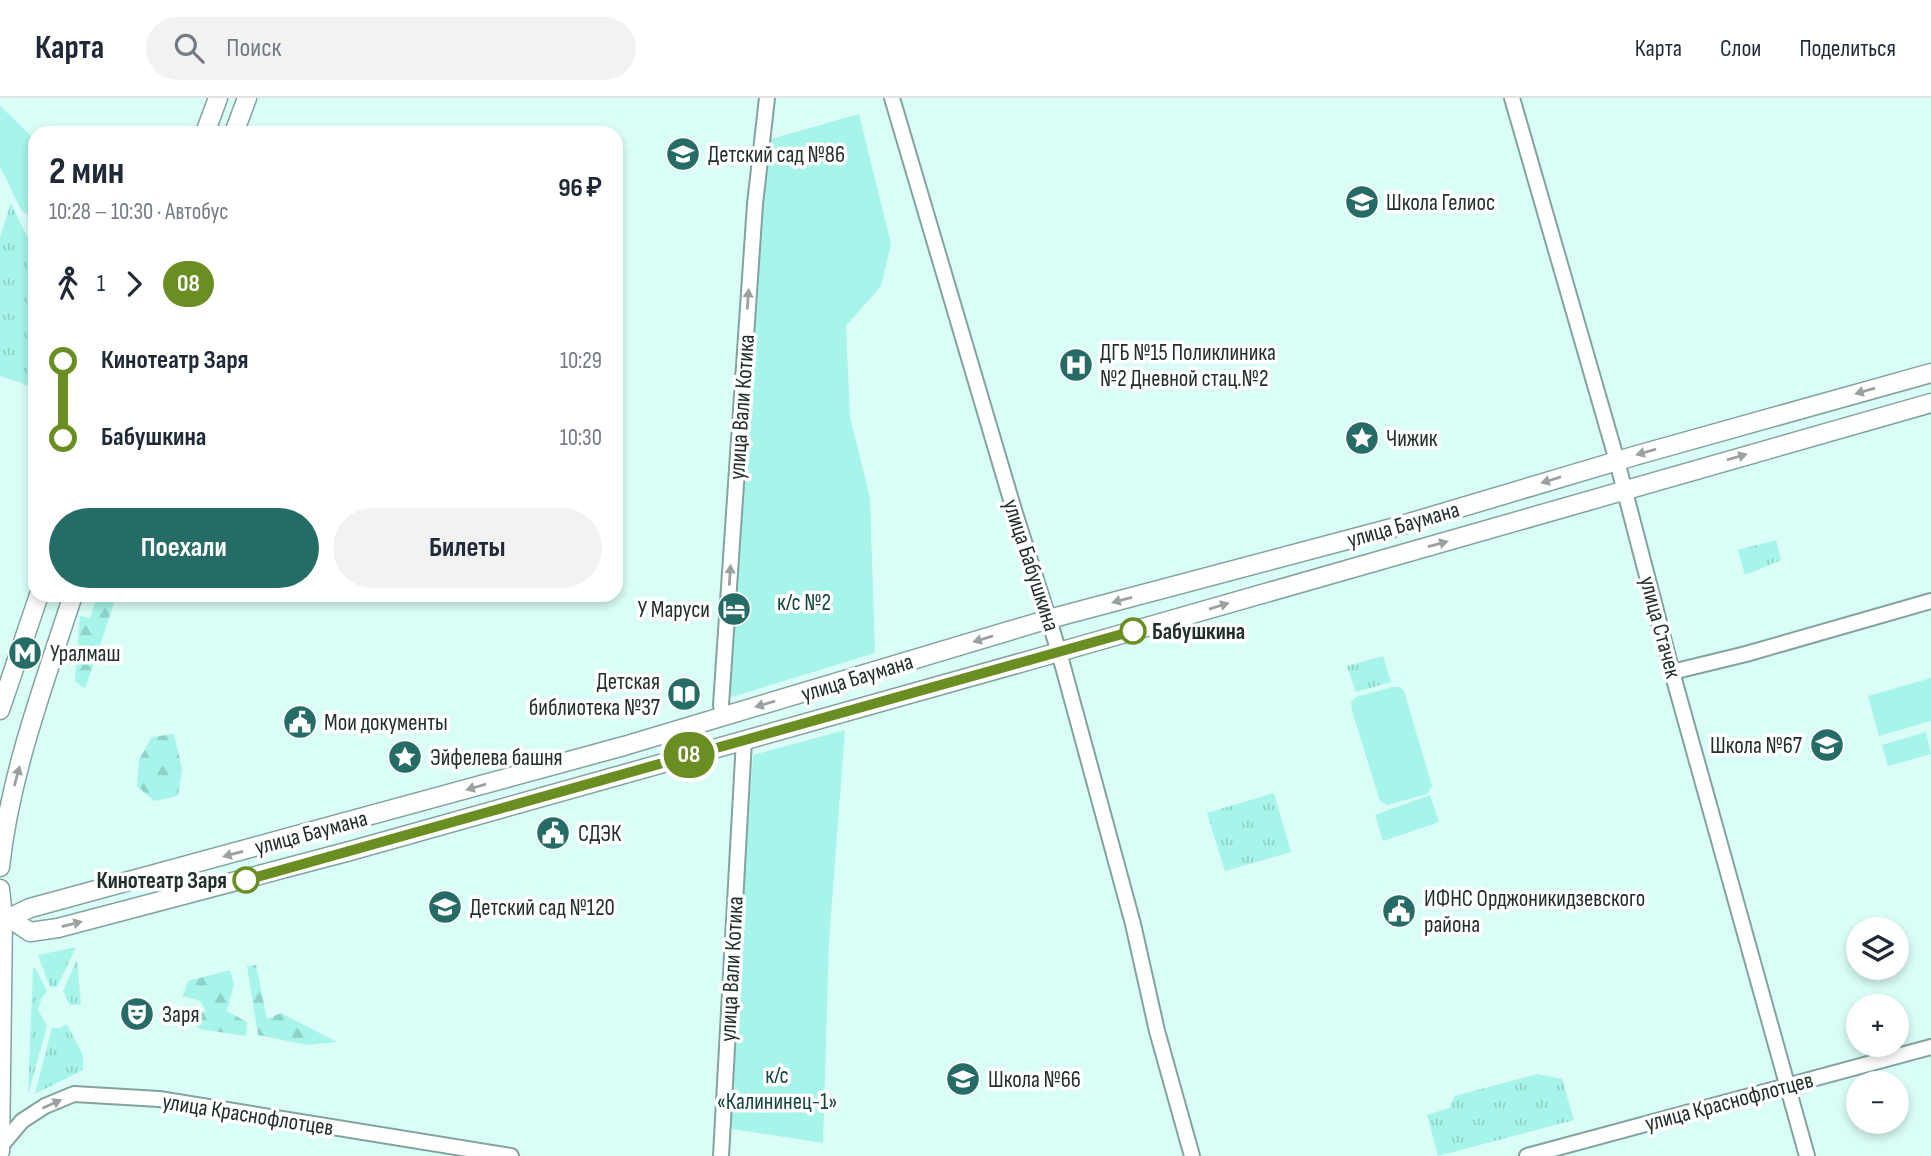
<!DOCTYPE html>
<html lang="ru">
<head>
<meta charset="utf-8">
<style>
  body { margin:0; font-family:"Sofia Sans Condensed",sans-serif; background:#f2f2f3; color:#1f2937; height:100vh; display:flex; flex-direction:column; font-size:26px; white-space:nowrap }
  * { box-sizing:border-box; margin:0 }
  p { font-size:23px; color:#747a83 }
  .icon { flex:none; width:38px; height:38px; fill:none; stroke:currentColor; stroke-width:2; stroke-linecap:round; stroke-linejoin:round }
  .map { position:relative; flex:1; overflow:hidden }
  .side { position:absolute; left:28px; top:28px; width:595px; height:476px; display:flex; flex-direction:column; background:#fff; border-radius:21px; box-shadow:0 4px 10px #0003 }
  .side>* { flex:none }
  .badge { padding:0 14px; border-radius:23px; font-size:24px; line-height:46px }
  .tools { position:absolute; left:1846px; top:819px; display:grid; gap:14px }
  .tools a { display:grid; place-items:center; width:63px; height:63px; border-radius:50%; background:#fff; box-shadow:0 4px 10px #0003; font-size:35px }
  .map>.badge { position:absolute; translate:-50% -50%; box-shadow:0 0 0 4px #fff }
  .legs { display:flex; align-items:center; gap:10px; height:77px; padding:0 21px; font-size:23px }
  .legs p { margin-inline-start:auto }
  .summary { display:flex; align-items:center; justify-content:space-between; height:119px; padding:0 21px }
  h1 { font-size:38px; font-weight:700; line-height:52px }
  .cta { display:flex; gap:14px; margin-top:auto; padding:14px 21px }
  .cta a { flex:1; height:80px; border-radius:42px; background:#246c65; color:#fff; font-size:28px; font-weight:700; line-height:80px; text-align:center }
  .cta a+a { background:#f2f2f3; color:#1f2937 }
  ul { padding:0 21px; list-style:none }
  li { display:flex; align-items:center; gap:24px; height:77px; font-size:26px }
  li i { display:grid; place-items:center; width:10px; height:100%; margin:0 9px; background:currentColor }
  li i::after { content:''; width:18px; height:18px; margin:-9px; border:5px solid; border-radius:50%; background:#fff }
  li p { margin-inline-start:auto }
  li:first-child i { background:linear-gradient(#0000 50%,currentColor 0) }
  li:last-child i { background:linear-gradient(currentColor 50%,#0000 0) }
  header { display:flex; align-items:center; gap:42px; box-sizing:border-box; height:98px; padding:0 35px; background:#fff; border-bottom:2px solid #e0e1e3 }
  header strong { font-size:33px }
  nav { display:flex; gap:38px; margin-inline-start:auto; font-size:24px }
  .search { width:490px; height:63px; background:#f2f2f3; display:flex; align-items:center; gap:18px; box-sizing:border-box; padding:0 24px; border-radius:38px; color:#747a83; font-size:26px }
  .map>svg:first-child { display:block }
  .green { fill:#a7f4ea }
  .forest { fill:url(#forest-firs) }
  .park { fill:url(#park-tufts) }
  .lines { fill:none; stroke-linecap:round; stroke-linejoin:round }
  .minor-casing { stroke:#82a39e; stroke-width:18 }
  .major-casing { stroke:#82a39e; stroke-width:21 }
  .minor { stroke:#fff; stroke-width:14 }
  .major { stroke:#fff; stroke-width:18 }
  .oneway { fill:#9ba1a0 }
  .line-1-casing { stroke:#fff; stroke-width:16 }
  .line-1 { stroke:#6b8e23; stroke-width:10 }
  .stop-1-dot { fill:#fff; stroke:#6b8e23; stroke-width:3.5 }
  .labels { text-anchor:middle; stroke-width:7; stroke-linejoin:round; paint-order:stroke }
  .poi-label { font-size:23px; fill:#212f2d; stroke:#fff; text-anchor:start }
  .street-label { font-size:23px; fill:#212f2d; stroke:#fff }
  .park-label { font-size:23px; fill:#13453f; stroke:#fff }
  .stop-label { font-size:23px; font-weight:bold; fill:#212f2d; stroke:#fff; text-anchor:start }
</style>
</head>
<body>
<header>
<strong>Карта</strong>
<div class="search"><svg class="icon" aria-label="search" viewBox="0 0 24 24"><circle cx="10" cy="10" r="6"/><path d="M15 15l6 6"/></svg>Поиск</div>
<nav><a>Карта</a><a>Слои</a><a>Поделиться</a></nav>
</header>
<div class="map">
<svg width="1931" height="1058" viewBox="0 0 1931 1058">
  <defs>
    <pattern id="forest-firs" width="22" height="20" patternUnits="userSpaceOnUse" patternTransform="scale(1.75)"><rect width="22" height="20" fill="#a7f4ea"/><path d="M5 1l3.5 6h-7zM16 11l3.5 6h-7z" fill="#8fd2c9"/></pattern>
    <pattern id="park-tufts" width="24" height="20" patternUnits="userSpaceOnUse" patternTransform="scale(1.75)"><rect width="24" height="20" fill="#a7f4ea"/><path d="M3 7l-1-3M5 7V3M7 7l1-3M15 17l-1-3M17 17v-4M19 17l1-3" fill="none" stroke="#8fd2c9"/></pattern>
  </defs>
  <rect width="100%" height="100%" fill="#dafdf7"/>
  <g class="green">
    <path d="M0 8 35 42V121L21 112 0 68Z"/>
    <path d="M859 16 891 146 881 188 846 228 850 319 870 400 875 555 732 599 728 592 767 42Z"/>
    <path d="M1931 580V623L1879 638 1868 598Z"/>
    <path d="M1392 589H1400L1404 593 1432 688 1427 696 1387 707 1380 703 1352 613 1351 604 1356 599Z"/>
    <path d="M845 632 829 843 823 1045 726 1030 753 657Z"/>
    <path d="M1926 634 1931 656 1888 668 1882 647Z"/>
    <path d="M1430 697 1439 724 1383 743 1375 717Z"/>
  </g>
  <g class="forest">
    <path d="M97 497H117L85 591 75 583 80 518 90 520Z"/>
    <path d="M174 636 182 671 178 698 154 703 137 688 139 662 152 639Z"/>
    <path d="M256 867 267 921 281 915 337 944 308 947 258 937 247 868Z"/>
    <path d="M230 872 234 886 227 913 247 924 246 938 199 931 190 917 206 913 200 903 183 898 188 883Z"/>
  </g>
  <g class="park">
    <path d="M11 105 35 155V290L0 278V139Z"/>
    <path d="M1776 442 1781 462 1745 477 1738 452Z"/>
    <path d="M1383 558 1391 584 1356 594 1347 568Z"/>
    <path d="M1274 695 1291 754 1225 773 1207 715Z"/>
    <path d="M76 849 57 889H50L38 857Z"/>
    <path d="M77 862 81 907H70L63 893Z"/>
    <path d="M33 870 36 871 47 894 42 899 38 912 47 928 28 997Z"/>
    <path d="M67 926 83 958V972L35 996 52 930H60Z"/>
    <path d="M1537 976 1562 981 1574 1022 1438 1058 1427 1017 1449 1010 1455 998Z"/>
  </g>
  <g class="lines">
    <g class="minor-casing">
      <g id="minor">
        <path d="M892 0 1014 412 1059 554 1133 826 1157 933 1192 1058"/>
        <path d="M1512 0 1617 363 1672 574 1807 1058"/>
        <path d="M1672 574 1746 556 1931 503"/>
        <path d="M723 618 721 607 755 106 767 0"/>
        <path d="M0 1049 22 1023 45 1008 74 996 159 1001 511 1058"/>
        <path d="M721 1058 744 642"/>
        <path d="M1527 1058 1931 949"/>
      </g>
    </g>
    <g class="major-casing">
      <g id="major">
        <path d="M205 35 218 0"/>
        <path d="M234 35 247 0"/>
        <path d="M0 612 39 497"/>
        <path d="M0 769C10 676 44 586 73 497"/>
        <path d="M0 791 3 819 0 1053"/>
        <path d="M0 818 9 820 30 834 58 830 350 753 1059 554 1931 305"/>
        <path d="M9 820 30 810 624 648 1049 521 1392 430 1634 358 1931 275"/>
      </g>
    </g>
    <use href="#minor" class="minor"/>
    <use href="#major" class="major"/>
  </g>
  <defs><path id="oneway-solid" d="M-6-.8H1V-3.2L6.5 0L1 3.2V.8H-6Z" transform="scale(1.75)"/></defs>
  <g class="oneway">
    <use href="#oneway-solid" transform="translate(748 201) rotate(-86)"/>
    <use href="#oneway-solid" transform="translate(1865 293) rotate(164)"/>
    <use href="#oneway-solid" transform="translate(1646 354) rotate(164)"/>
    <use href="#oneway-solid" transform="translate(1737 359) rotate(-16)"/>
    <use href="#oneway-solid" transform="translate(1551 382) rotate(163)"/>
    <use href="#oneway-solid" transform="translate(1438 446) rotate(-15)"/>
    <use href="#oneway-solid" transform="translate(730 477) rotate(-86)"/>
    <use href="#oneway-solid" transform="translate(1122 502) rotate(165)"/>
    <use href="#oneway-solid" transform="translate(1219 508) rotate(-17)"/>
    <use href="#oneway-solid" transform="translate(983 541) rotate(163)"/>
    <use href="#oneway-solid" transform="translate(765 606) rotate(164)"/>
    <use href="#oneway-solid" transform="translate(17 678) rotate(-75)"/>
    <use href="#oneway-solid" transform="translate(476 689) rotate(164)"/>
    <use href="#oneway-solid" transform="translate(233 756) rotate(165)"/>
    <use href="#oneway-solid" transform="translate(72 826) rotate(-14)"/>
    <use href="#oneway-solid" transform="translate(52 1006) rotate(-24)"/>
  </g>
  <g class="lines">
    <g class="line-1-casing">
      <path id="line-1" d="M246 782 1133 533"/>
    </g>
    <use href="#line-1" class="line-1"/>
  </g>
  <defs>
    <g id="school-disc" transform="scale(1.75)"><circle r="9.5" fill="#246c65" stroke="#fff"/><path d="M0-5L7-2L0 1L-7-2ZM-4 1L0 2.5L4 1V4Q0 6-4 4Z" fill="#fff"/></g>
    <g id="hospital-disc" transform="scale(1.75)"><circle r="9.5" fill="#246c65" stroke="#fff"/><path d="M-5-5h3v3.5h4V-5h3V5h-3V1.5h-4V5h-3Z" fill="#fff"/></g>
    <g id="sight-disc" transform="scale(1.75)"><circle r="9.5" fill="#246c65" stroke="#fff"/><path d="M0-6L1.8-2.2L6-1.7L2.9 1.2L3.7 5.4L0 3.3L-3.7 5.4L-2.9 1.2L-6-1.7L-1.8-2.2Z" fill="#fff"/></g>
    <g id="hotel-disc" transform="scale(1.75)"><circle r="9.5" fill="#246c65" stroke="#fff"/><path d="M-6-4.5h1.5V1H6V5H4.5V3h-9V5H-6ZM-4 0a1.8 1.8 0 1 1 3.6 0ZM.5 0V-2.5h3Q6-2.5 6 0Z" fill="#fff"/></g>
    <g id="metro-disc" transform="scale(1.75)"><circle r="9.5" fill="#246c65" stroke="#fff"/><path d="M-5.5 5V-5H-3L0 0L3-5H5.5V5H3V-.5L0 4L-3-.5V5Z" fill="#fff"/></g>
    <g id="library-disc" transform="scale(1.75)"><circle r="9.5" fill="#246c65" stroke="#fff"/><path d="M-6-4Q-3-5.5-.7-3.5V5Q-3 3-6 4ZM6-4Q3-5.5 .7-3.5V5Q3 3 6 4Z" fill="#fff"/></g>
    <g id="civic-disc" transform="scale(1.75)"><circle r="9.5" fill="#246c65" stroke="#fff"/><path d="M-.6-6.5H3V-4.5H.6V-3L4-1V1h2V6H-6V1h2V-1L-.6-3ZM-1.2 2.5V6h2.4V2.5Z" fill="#fff"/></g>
    <g id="theatre-disc" transform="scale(1.75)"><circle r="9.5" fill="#246c65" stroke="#fff"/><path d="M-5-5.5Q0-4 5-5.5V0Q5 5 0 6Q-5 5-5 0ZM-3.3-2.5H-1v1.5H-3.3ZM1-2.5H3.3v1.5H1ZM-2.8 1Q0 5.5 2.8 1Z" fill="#fff"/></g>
  </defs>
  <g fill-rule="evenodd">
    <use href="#school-disc" x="683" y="56"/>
    <use href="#school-disc" x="1362" y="104"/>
    <use href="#hospital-disc" x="1076" y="267"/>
    <use href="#sight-disc" x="1362" y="340"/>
    <use href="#hotel-disc" x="734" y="511"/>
    <use href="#metro-disc" x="25" y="555"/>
    <use href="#library-disc" x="684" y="596"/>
    <use href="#civic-disc" x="300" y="624"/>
    <use href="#school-disc" x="1827" y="647"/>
    <use href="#sight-disc" x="405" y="659"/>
    <use href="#civic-disc" x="553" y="735"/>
    <use href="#school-disc" x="445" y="809"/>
    <use href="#civic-disc" x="1399" y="813"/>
    <use href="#theatre-disc" x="137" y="916"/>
    <use href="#school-disc" x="963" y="981"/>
  </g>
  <g class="stop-1-dot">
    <circle cx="1133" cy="533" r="12"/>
    <circle cx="246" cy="782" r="12"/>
  </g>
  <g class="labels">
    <g class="poi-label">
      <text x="708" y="64">Детский сад №86</text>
      <text x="1386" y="112">Школа Гелиос</text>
      <text x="1100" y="262">ДГБ №15 Поликлиника<tspan x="1100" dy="26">№2 Дневной стац.№2</tspan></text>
      <text x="1386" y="348">Чижик</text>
      <text x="710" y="519" text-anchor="end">У Маруси</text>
      <text x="50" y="563">Уралмаш</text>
      <text x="660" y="591" text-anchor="end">Детская<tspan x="660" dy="26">библиотека №37</tspan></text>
      <text x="324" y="632">Мои документы</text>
      <text x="1802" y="655" text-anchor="end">Школа №67</text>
      <text x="430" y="667">Эйфелева башня</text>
      <text x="578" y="743">СДЭК</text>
      <text x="1424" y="808">ИФНС Орджоникидзевского<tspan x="1424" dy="26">района</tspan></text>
      <text x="470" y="817">Детский сад №120</text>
      <text x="162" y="924">Заря</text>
      <text x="988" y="989">Школа №66</text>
    </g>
    <g class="street-label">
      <text transform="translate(741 309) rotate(-86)" y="8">улица Вали Котика</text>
      <text transform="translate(1403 426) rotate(-16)" y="8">улица Баумана</text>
      <text transform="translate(1032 467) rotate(72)" y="8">улица Бабушкина</text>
      <text transform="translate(1661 529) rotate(75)" y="8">улица Стачек</text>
      <text transform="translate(857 579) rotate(-17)" y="8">улица Баумана</text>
      <text transform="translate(311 734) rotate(-15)" y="8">улица Баумана</text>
      <text transform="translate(731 871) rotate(-87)" y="8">улица Вали Котика</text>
      <text transform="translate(1729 1003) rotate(-15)" y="8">улица Краснофлотцев</text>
      <text transform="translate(248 1016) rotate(9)" y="8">улица Краснофлотцев</text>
    </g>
    <g class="park-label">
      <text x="804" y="512">к/с №2</text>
      <text x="777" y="985">к/с<tspan x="777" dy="26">«Калининец-1»</tspan></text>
    </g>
    <g class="stop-label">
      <text x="1152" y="541">Бабушкина</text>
      <text x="227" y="790" text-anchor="end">Кинотеатр Заря</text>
    </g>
  </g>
</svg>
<div class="tools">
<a><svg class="icon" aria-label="layers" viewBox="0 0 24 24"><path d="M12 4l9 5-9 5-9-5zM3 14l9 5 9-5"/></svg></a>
<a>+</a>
<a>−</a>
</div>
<b class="badge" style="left:689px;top:657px;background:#6b8e23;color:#fff">08</b>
<section class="side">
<div class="summary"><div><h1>2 мин</h1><p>10:28 – 10:30 · Автобус</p></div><b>96 ₽</b></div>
<div class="legs"><svg class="icon" aria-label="walk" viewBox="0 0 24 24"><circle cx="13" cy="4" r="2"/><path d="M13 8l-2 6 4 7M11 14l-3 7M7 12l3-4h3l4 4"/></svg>1<svg class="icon" aria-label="forward" viewBox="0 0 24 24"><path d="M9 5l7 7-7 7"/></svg><b class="badge" style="background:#6b8e23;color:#fff">08</b></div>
<ul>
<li><i style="color:#6b8e23"></i><b>Кинотеатр Заря</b><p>10:29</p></li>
<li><i style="color:#6b8e23"></i><b>Бабушкина</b><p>10:30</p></li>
</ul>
<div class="cta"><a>Поехали</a><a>Билеты</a></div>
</section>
</div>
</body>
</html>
